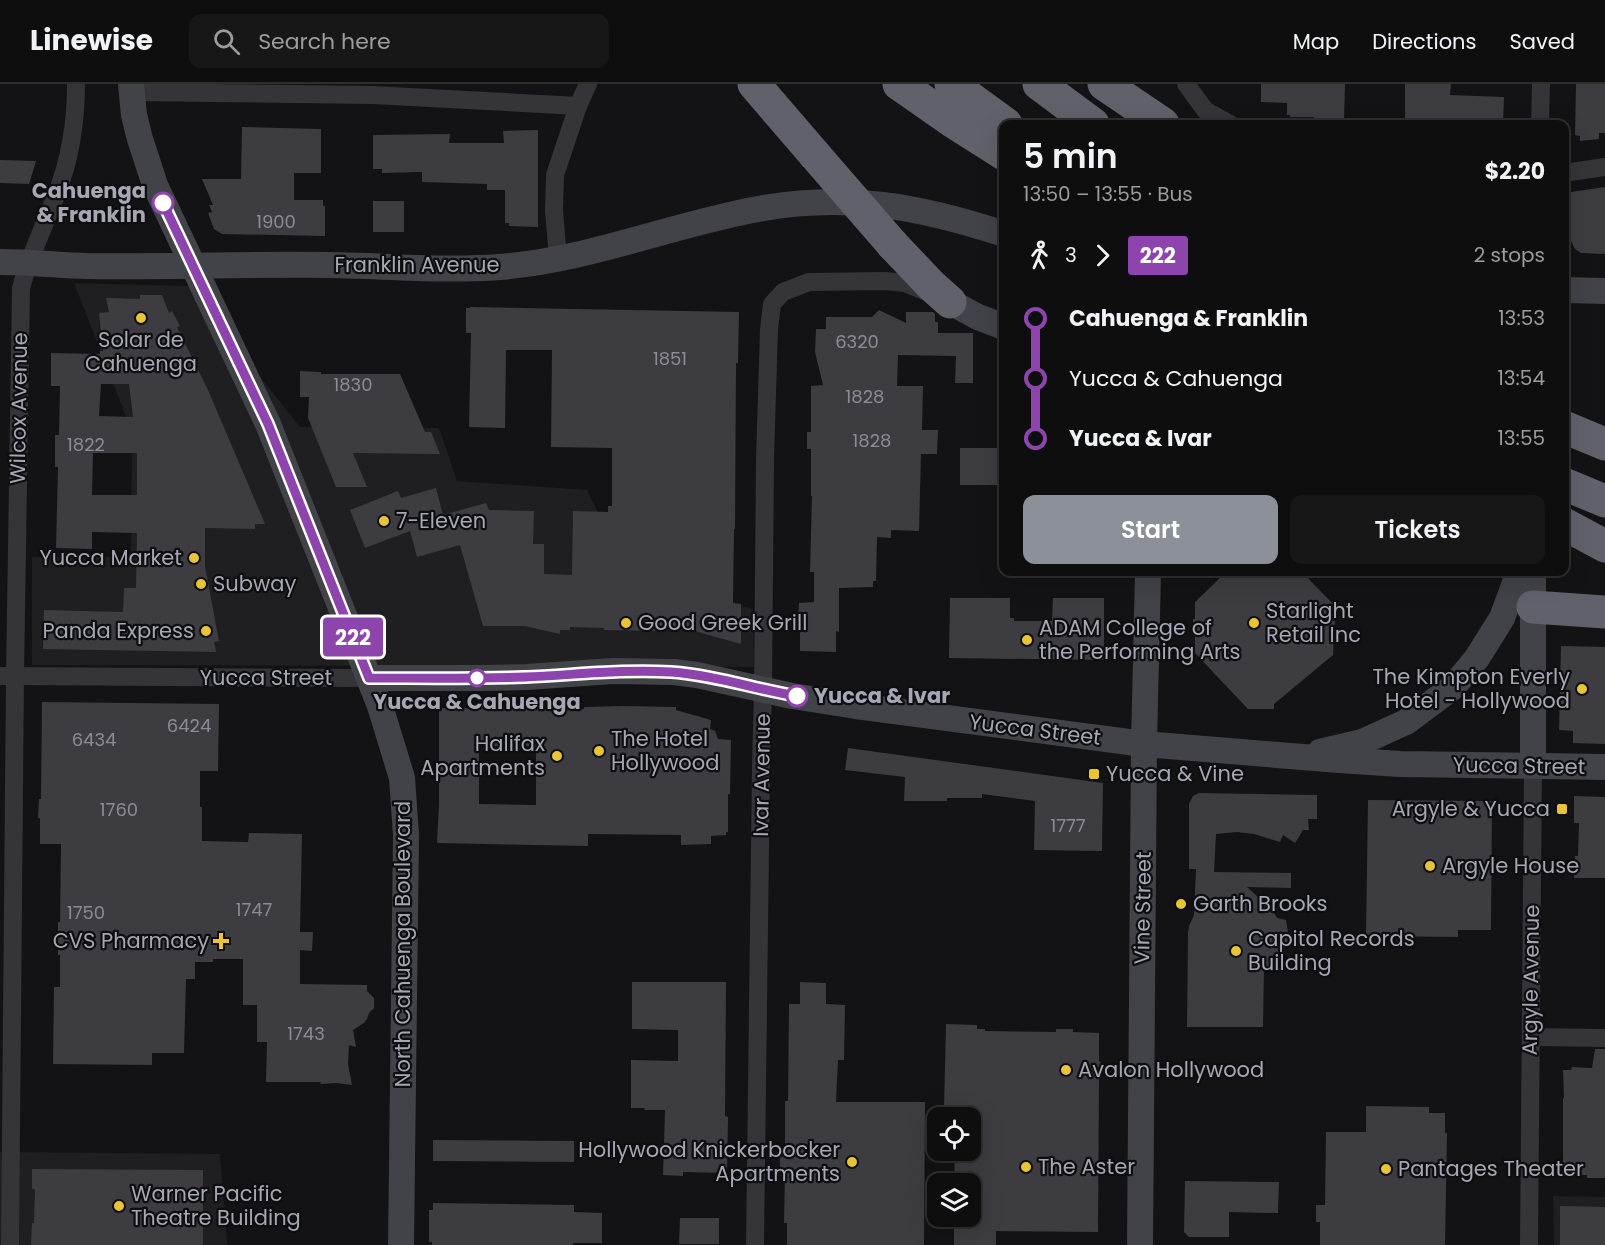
<!DOCTYPE html>
<html lang="en">
<head>
<meta charset="utf-8">
<style>
  body { margin:0; font-family:Poppins,sans-serif; background:#171718; color:#f1f3f6; height:100vh; display:flex; flex-direction:column; font-size:22px; white-space:nowrap }
  * { box-sizing:border-box; margin:0 }
  p { font-size:20px; color:#9b9c9e }
  .icon { flex:none; width:33px; height:33px; fill:none; stroke:currentColor; stroke-width:2; stroke-linecap:round; stroke-linejoin:round }
  .map { position:relative; flex:1; overflow:hidden }
  .drawer { position:absolute; left:999px; top:36px; width:570px; height:456px; display:flex; flex-direction:column; background:#0e0e0f; border-radius:12px; box-shadow:0 6px 24px #0002,0 0 0 2px #2e2e2f }
  .drawer>* { flex:none }
  .badge { padding:0 12px; border-radius:4px; font-size:21px; line-height:39px }
  .fabs { position:absolute; left:927px; top:1023px; display:grid; gap:12px }
  .fabs a { display:grid; place-items:center; width:54px; height:54px; border-radius:12px; background:#0e0e0f; box-shadow:0 6px 24px #0002,0 0 0 2px #2e2e2f; font-size:30px }
  .map>.badge { position:absolute; translate:-50% -50%; box-shadow:0 0 0 3px #fff }
  .legs { display:flex; align-items:center; gap:9px; height:66px; padding:0 24px; font-size:20px }
  .legs p { margin-inline-start:auto }
  .summary { display:flex; align-items:center; justify-content:space-between; height:102px; padding:0 24px }
  h1 { font-size:33px; font-weight:600; line-height:45px }
  .primary-button { display:flex; gap:12px; margin-top:auto; padding:12px 24px }
  .primary-button a { flex:1; height:69px; border-radius:12px; background:#8c9099; color:#fff; font-size:24px; font-weight:600; line-height:69px; text-align:center }
  .primary-button a+a { background:#171718; color:#f1f3f6 }
  ul { padding:0 24px; list-style:none }
  li { display:flex; align-items:center; gap:21px; height:60px; font-size:22px }
  li i { display:grid; place-items:center; width:9px; height:100%; margin:0 8px; background:currentColor }
  li i::after { content:''; width:15px; height:15px; margin:-8px; border:4px solid; border-radius:50%; background:#0e0e0f }
  li p { margin-inline-start:auto }
  li:first-child i { background:linear-gradient(#0000 50%,currentColor 0) }
  li:last-child i { background:linear-gradient(currentColor 50%,#0000 0) }
  header { display:flex; align-items:center; gap:36px; box-sizing:border-box; height:84px; padding:0 30px; background:#0e0e0f; border-bottom:2px solid #2e2e2f }
  header strong { font-size:28px }
  nav { display:flex; gap:33px; margin-inline-start:auto; font-size:21px }
  .search { width:420px; height:54px; background:#171718; display:flex; align-items:center; gap:15px; box-sizing:border-box; padding:0 21px; border-radius:12px; color:#9b9c9e; font-size:22px }
  .map>svg:first-child { display:block }
  .built { fill:#1f1f21 }
  .building { fill:#3d3c41; fill-rule:evenodd }
  .lines { fill:none; stroke-linecap:round; stroke-linejoin:round }
  .street { stroke:#343439; stroke-width:18 }
  .secondary { stroke:#424349; stroke-width:26 }
  .highway { stroke:#60616a; stroke-width:33 }
  .highway-bridge { stroke:#60616a; stroke-width:33 }
  .line-1-casing { stroke:#fff; stroke-width:14 }
  .line-1 { stroke:#8e44ad; stroke-width:9 }
  .stop-1-dot { fill:#fff; stroke:#8e44ad; stroke-width:3 }
  .poi-dot { fill:#e9c535; stroke:#0e0d0f; stroke-width:2 }
  .labels { text-anchor:middle; stroke-width:4.5; stroke-linejoin:round; paint-order:stroke }
  .number-label { font-size:18px; fill:#8b8c97 }
  .stop-label { font-size:21px; font-weight:bold; fill:#a5a7b4; stroke:#0e0d0f; text-anchor:end }
  .street-label { font-size:21px; fill:#a5a7b4; stroke:#0e0d0f }
  .poi-label { font-size:21px; fill:#a5a7b4; stroke:#0e0d0f; text-anchor:start }
</style>
</head>
<body>
<header>
<strong>Linewise</strong>
<div class="search"><svg class="icon" aria-label="search" viewBox="0 0 24 24"><circle cx="10" cy="10" r="6"/><path d="M15 15l6 6"/></svg>Search here</div>
<nav><a>Map</a><a>Directions</a><a>Saved</a></nav>
</header>
<div class="map">
<svg width="1605" height="1161" viewBox="0 0 1605 1161">
  <rect width="100%" height="100%" fill="#131214"/>
  <g class="built">
    <path d="M74 199 188 202 300 343 439 344 457 397 587 406 631 496 753 525 754 583 32 581V473H131L132 348Z"/>
    <path d="M0 1068 220 1070 227 1161H0Z"/>
    <path d="M1553 1112 1605 1113V1161H1554Z"/>
  </g>
  <g class="building">
    <path d="M1261 0H1345L1344 38H1314V33H1290V31H1287V19L1261 18Z"/>
    <path d="M1405 0H1451L1450 11 1504 13 1503 40H1405Z"/>
    <path d="M1576 0H1605V49H1599V55L1580 57V52L1575 51Z"/>
    <path d="M242 43 321 45V89H294V116H323V122H325V152L222 150 214 145 208 129 212 128 209 121H213L202 95H241Z"/>
    <path d="M538 46V143L509 142V139H505V106H487V100L422 98V88L382 89V85H373V51L450 50 449 59H504L503 47Z"/>
    <path d="M0 76 36 77 29 100 0 99Z"/>
    <path d="M1605 103V170L1581 169 1575 165 1570 155 1571 108Z"/>
    <rect x="373" y="117" width="31" height="31"/>
    <path d="M140 211H162L169 229 172 227 180 242 177 243 208 306 265 440H255V445L205 444V482L219 557 214 558 216 568 43 565 44 526 123 528 124 504H136L137 449 92 448V465L56 464 58 383H55V351H59L60 302H51V269L100 270V267H103L99 229 109 228 106 214 140 215ZM101 300H129L133 333 99 332ZM93 369H137V411H92Z"/>
    <path d="M470 223 739 228 738 279H736L735 445H734L733 519 741 520V560L698 548 695 545 658 543 659 547 604 546V544L570 543V546H560V550L524 542H483L460 461 417 473 410 447 365 464 350 426 398 407 401 414 436 404 443 431 486 419 489 426 534 427 533 460H544V490L572 491 573 427 608 428V422H612V364L551 363 552 266H506L505 344 469 343 471 249H466V224H470Z"/>
    <path d="M879 226 906 239V228H933L935 230V238H938V249H973V299H955L956 272 898 271 897 302H923L922 346H938L937 370H921L919 447 891 446V454L877 453 876 497H873V503L839 504V548L836 547V568L800 567V548H797L799 519 814 518V488H810L812 412H811V365H807V348H811V302L823 301 815 268 816 245H826V233H872Z"/>
    <path d="M300 287 321 288V290H400L425 348H431L440 370 353 369 367 403H336L308 334 309 313H300Z"/>
    <rect x="960" y="364" width="44" height="37"/>
    <path d="M1226 488H1302L1333 520V537H1335L1333 571 1274 620V625H1248L1195 569V552H1193V535H1195V518Z"/>
    <path d="M950 514H1010V534H1014V537H1052L1053 514H1104V576L949 574Z"/>
    <path d="M1561 562 1605 563V660L1573 659V647L1559 646Z"/>
    <path d="M42 618 219 620 218 687H200V723H202V757L248 758 249 749 302 750 300 848H313L312 867 300 866V900L367 901V907L374 914V924L369 929 367 935 364 939 353 946 356 963 349 961 348 980 352 1001 337 999 320 1000 321 998H266L267 958H257V921H243V875H213V878H195V895H186L184 969H152V981L53 980 54 903H60V871H58V838H60L61 760H40V734H38L39 715H41Z"/>
    <path d="M622 622 676 623V626L711 636 710 645 715 647 718 655 731 656 730 710H728V748H726V751L711 752V760L681 761V751L588 750V762L437 759 439 719V624L584 625V623ZM479 662H502L511 664 513 662H536V721L479 720Z"/>
    <path d="M848 664 1103 699 1102 767 1034 766 1035 717 982 710V714H947V717H904L905 693 845 686Z"/>
    <path d="M1199 709 1317 711V735H1308L1309 746H1303L1295 759 1283 751 1280 758 1254 750 1237 748 1216 750 1214 788 1291 789V804L1247 803 1273 827 1277 834 1286 836 1288 848V863H1284L1285 872 1273 871V884H1264L1263 943H1187L1188 849 1189 842 1194 831 1196 785H1189V720L1193 712Z"/>
    <path d="M1574 712 1605 713V794H1574L1575 772H1578L1579 739H1574Z"/>
    <path d="M1368 716 1492 717 1491 846H1458V853L1366 852Z"/>
    <path d="M632 898H726L725 1032 728 1033 727 1089 683 1088V1092L663 1091 665 1026H644L645 1024H631V976L678 977V946L632 945Z"/>
    <path d="M800 898 826 899V920L845 921 844 976H838L836 1018H925L924 1161H787V1139H784L785 1088 780 1087V1069L785 1068V1017H788L789 920H800Z"/>
    <path d="M946 940 977 941V945H985V947L1056 948V945H1073V948L1099 949V977L1102 979V986L1099 989 1098 1148 996 1147V1161H954V1132H970V1100H954L955 1066H970V1034H955V1026H944Z"/>
    <path d="M1595 965H1605V1094H1587V1091H1579V1088H1563V1014H1564L1563 986H1571L1572 983 1592 984Z"/>
    <path d="M1366 1022 1429 1023V1029H1445V1049H1447L1445 1161H1320V1138H1316V1121H1325L1326 1048H1366Z"/>
    <path d="M433 1056 574 1057V1078L433 1077Z"/>
    <path d="M32 1085 203 1086V1161H31L32 1139H34L35 1105H32Z"/>
    <path d="M1185 1097 1279 1098 1278 1129 1229 1128V1153H1189L1184 1148Z"/>
    <path d="M433 1119 574 1121V1128L602 1129V1159H573V1161H432V1158H429V1126H433Z"/>
    <path d="M1560 1122 1605 1123V1161H1560Z"/>
    <path d="M680 1134H719V1160H679Z"/>
  </g>
  <g class="lines">
    <g class="street">
      <path d="M1186 0 1205 26 1230 40"/>
      <path d="M131 8 373 11 578 22"/>
      <path d="M1540 40 1541 0"/>
      <path d="M1564 89 1605 83"/>
      <path d="M558 174 554 127 555 91 578 22 588 0"/>
      <path d="M0 592 369 594"/>
      <path d="M1531 953 1605 954"/>
      <path d="M10 1161 15 592 21 204C30 171 45 140 57 109 70 75 76 36 76 0"/>
      <path d="M755 1161 761 684 763 605 765 376 769 245 772 220 783 208 809 198 885 197 905 199 929 209"/>
      <path d="M1529 1161 1533 682"/>
    </g>
    <g class="secondary">
      <path d="M131 0 134 31 140 55 155 101 268 340 380 622 402 694 406 751 401 1161"/>
      <path d="M0 178C29 178 58 181 87 182 168 183 250 180 331 181 387 182 444 187 500 183 588 176 671 141 758 125 847 109 919 122 1004 150"/>
      <path d="M1564 206 1605 207"/>
      <path d="M950 218 978 233 1004 243"/>
      <path d="M369 594H483L527 593 613 587 674 588 697 591 792 612 856 622 1144 660 1339 676 1400 680 1605 683"/>
      <path d="M1320 668 1362 658 1406 638 1453 603 1477 574 1502 534 1519 488"/>
      <path d="M1533 682V488"/>
      <path d="M1140 1161 1144 660 1148 488"/>
    </g>
    <g class="highway">
      <path d="M754 0 815 71"/>
      <path d="M899 0 952 37 1004 70"/>
      <path d="M951 0 1006 40"/>
      <path d="M1039 0 1093 40"/>
      <path d="M1104 0 1163 40"/>
      <path d="M893 161 931 201 950 218"/>
      <path d="M1564 343 1605 360"/>
      <path d="M1564 400 1605 417"/>
      <path d="M1564 440 1605 462"/>
      <path d="M1533 523 1605 528"/>
    </g>
    <path class="highway-bridge" d="M815 71 893 161"/>
  </g>
  <g class="lines">
    <g class="line-1-casing">
      <path id="line-1" d="M163 119 268 340 369 594C421 594 473 595 525 593 574 591 622 585 671 588 714 591 755 605 797 612"/>
    </g>
    <use href="#line-1" class="line-1"/>
  </g>
  <g class="stop-1-dot">
    <circle cx="163" cy="119" r="10"/>
    <circle cx="477" cy="594" r="8"/>
    <circle cx="797" cy="612" r="10"/>
  </g>
  <g class="poi-dot">
    <circle cx="141" cy="234" r="6"/>
    <circle cx="384" cy="437" r="6"/>
    <circle cx="194" cy="474" r="6"/>
    <circle cx="201" cy="500" r="6"/>
    <circle cx="626" cy="539" r="6"/>
    <circle cx="1254" cy="539" r="6"/>
    <circle cx="206" cy="547" r="6"/>
    <circle cx="1027" cy="556" r="6"/>
    <circle cx="1582" cy="605" r="6"/>
    <circle cx="599" cy="667" r="6"/>
    <circle cx="557" cy="672" r="6"/>
    <rect x="1088" y="684" width="12" height="12" rx="3"/>
    <rect x="1556" y="719" width="12" height="12" rx="3"/>
    <circle cx="1430" cy="782" r="6"/>
    <circle cx="1181" cy="820" r="6"/>
    <path d="M218 848h6v6h6v6h-6v6h-6v-6h-6v-6h6z"/>
    <circle cx="1236" cy="867" r="6"/>
    <circle cx="1066" cy="986" r="6"/>
    <circle cx="852" cy="1078" r="6"/>
    <circle cx="1026" cy="1083" r="6"/>
    <circle cx="1386" cy="1085" r="6"/>
    <circle cx="119" cy="1122" r="6"/>
  </g>
  <g class="labels">
    <g class="number-label">
      <text x="276" y="144">1900</text>
      <text x="857" y="264">6320</text>
      <text x="670" y="281">1851</text>
      <text x="353" y="307">1830</text>
      <text x="865" y="319">1828</text>
      <text x="872" y="363">1828</text>
      <text x="86" y="367">1822</text>
      <text x="189" y="648">6424</text>
      <text x="94" y="662">6434</text>
      <text x="119" y="732">1760</text>
      <text x="1068" y="748">1777</text>
      <text x="254" y="832">1747</text>
      <text x="86" y="835">1750</text>
      <text x="306" y="956">1743</text>
    </g>
    <g class="stop-label">
      <text x="146" y="114">Cahuenga<tspan x="146" dy="24">&amp; Franklin</tspan></text>
      <text x="814" y="619" text-anchor="start">Yucca &amp; Ivar</text>
      <text x="477" y="625" text-anchor="middle">Yucca &amp; Cahuenga</text>
    </g>
    <g class="street-label">
      <text x="417" y="188">Franklin Avenue</text>
      <text transform="translate(19 324) rotate(-89)" y="7">Wilcox Avenue</text>
      <text x="266" y="601">Yucca Street</text>
      <text transform="translate(1035 646) rotate(7)" y="7">Yucca Street</text>
      <text transform="translate(1519 682) rotate(1)" y="7">Yucca Street</text>
      <text transform="translate(762 691) rotate(-89)" y="7">Ivar Avenue</text>
      <text transform="translate(1143 824) rotate(-89)" y="7">Vine Street</text>
      <text transform="translate(403 860) rotate(-90)" y="7">North Cahuenga Boulevard</text>
      <text transform="translate(1531 896) rotate(-89)" y="7">Argyle Avenue</text>
    </g>
    <g class="poi-label">
      <text x="141" y="263" text-anchor="middle">Solar de<tspan x="141" dy="24">Cahuenga</tspan></text>
      <text x="396" y="444">7-Eleven</text>
      <text x="182" y="481" text-anchor="end">Yucca Market</text>
      <text x="213" y="507">Subway</text>
      <text x="1266" y="534">Starlight<tspan x="1266" dy="24">Retail Inc</tspan></text>
      <text x="638" y="546">Good Greek Grill</text>
      <text x="1039" y="551">ADAM College of<tspan x="1039" dy="24">the Performing Arts</tspan></text>
      <text x="194" y="554" text-anchor="end">Panda Express</text>
      <text x="1570" y="600" text-anchor="end">The Kimpton Everly<tspan x="1570" dy="24">Hotel - Hollywood</tspan></text>
      <text x="611" y="662">The Hotel<tspan x="611" dy="24">Hollywood</tspan></text>
      <text x="545" y="667" text-anchor="end">Halifax<tspan x="545" dy="24">Apartments</tspan></text>
      <text x="1106" y="697">Yucca &amp; Vine</text>
      <text x="1550" y="732" text-anchor="end">Argyle &amp; Yucca</text>
      <text x="1442" y="789">Argyle House</text>
      <text x="1193" y="827">Garth Brooks</text>
      <text x="1248" y="862">Capitol Records<tspan x="1248" dy="24">Building</tspan></text>
      <text x="209" y="864" text-anchor="end">CVS Pharmacy</text>
      <text x="1078" y="993">Avalon Hollywood</text>
      <text x="840" y="1073" text-anchor="end">Hollywood Knickerbocker<tspan x="840" dy="24">Apartments</tspan></text>
      <text x="1038" y="1090">The Aster</text>
      <text x="1398" y="1092">Pantages Theater</text>
      <text x="131" y="1117">Warner Pacific<tspan x="131" dy="24">Theatre Building</tspan></text>
    </g>
  </g>
</svg>
<div class="fabs">
<a><svg class="icon" aria-label="locate" viewBox="0 0 24 24"><circle cx="12" cy="12" r="6"/><path d="M12 2v4M12 18v4M2 12h4M18 12h4"/></svg></a>
<a><svg class="icon" aria-label="layers" viewBox="0 0 24 24"><path d="M12 4l9 5-9 5-9-5zM3 14l9 5 9-5"/></svg></a>
</div>
<b class="badge" style="left:353px;top:553px;background:#8e44ad;color:#fff">222</b>
<section class="drawer">
<div class="summary"><div><h1>5 min</h1><p>13:50 – 13:55 · Bus</p></div><b>$2.20</b></div>
<div class="legs"><svg class="icon" aria-label="walk" viewBox="0 0 24 24"><circle cx="13" cy="4" r="2"/><path d="M13 8l-2 6 4 7M11 14l-3 7M7 12l3-4h3l4 4"/></svg>3<svg class="icon" aria-label="forward" viewBox="0 0 24 24"><path d="M9 5l7 7-7 7"/></svg><b class="badge" style="background:#8e44ad;color:#fff">222</b><p>2 stops</p></div>
<ul>
<li><i style="color:#8e44ad"></i><b>Cahuenga &amp; Franklin</b><p>13:53</p></li>
<li><i style="color:#8e44ad"></i><span>Yucca &amp; Cahuenga</span><p>13:54</p></li>
<li><i style="color:#8e44ad"></i><b>Yucca &amp; Ivar</b><p>13:55</p></li>
</ul>
<div class="primary-button"><a>Start</a><a>Tickets</a></div>
</section>
</div>
</body>
</html>
